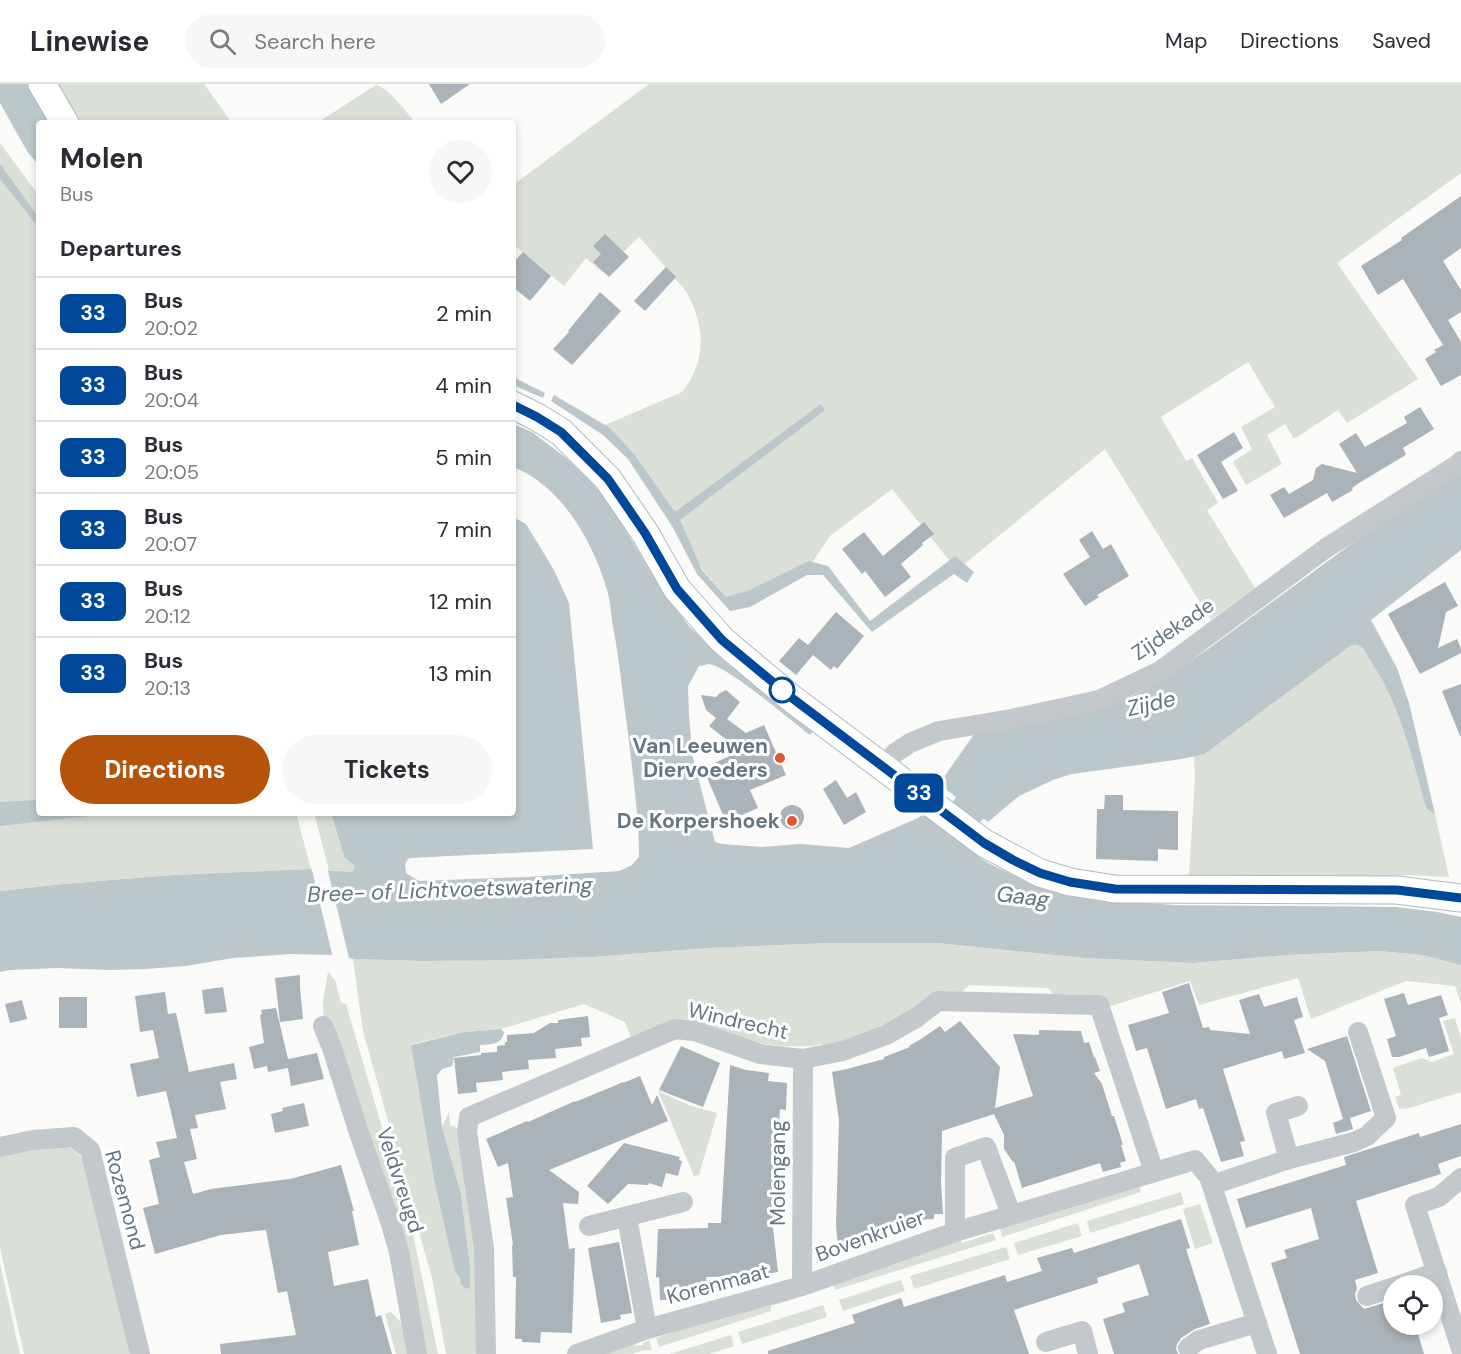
<!DOCTYPE html>
<html lang="en">
<head>
<meta charset="utf-8">
<style>
  body { margin:0; font-family:"DM Sans",sans-serif; background:#f7f7f7; color:#2b2b33; height:100vh; display:flex; flex-direction:column; font-size:22px; white-space:nowrap }
  * { box-sizing:border-box; margin:0 }
  p { font-size:20px; color:#7c7c81 }
  .icon { flex:none; width:33px; height:33px; fill:none; stroke:currentColor; stroke-width:2; stroke-linecap:round; stroke-linejoin:round }
  .map { position:relative; flex:1; overflow:hidden }
  .sheet { position:absolute; left:36px; top:36px; width:480px; height:696px; display:flex; flex-direction:column; background:#fff; border-radius:6px; box-shadow:0 3px 9px #0003 }
  .sheet>* { flex:none }
  .badge { padding:0 12px; border-radius:9px; font-size:21px; line-height:39px }
  .controls { position:absolute; left:1383px; top:1191px; display:grid; gap:12px }
  .controls a { display:grid; place-items:center; width:60px; height:60px; border-radius:50%; background:#fff; box-shadow:0 3px 9px #0003; font-size:30px }
  .map>.badge { position:absolute; translate:-50% -50%; box-shadow:0 0 0 3px #fff }
  h2 { padding:0 24px; font-size:22px; line-height:54px }
  .round { display:grid; place-items:center; flex:none; width:63px; height:63px; border-radius:32px; background:#f7f7f7 }
  .head { display:flex; align-items:center; justify-content:space-between; height:102px; padding:0 24px }
  h1 { font-size:28px; font-weight:700; line-height:45px }
  .button { display:flex; gap:12px; margin-top:auto; padding:12px 24px }
  .button a { flex:1; height:69px; border-radius:36px; background:#b45309; color:#fff; font-size:24px; font-weight:700; line-height:69px; text-align:center }
  .button a+a { background:#f7f7f7; color:#2b2b33 }
  ul { padding:0; list-style:none }
  li { display:flex; align-items:center; gap:18px; height:72px; padding:0 24px; border-top:2px solid #e1e1e2 }
  li div { flex:1 }
  li b { display:block; font-size:22px }
  li em { font-style:normal }
  li .badge { min-width:66px; font-weight:700; text-align:center }
  header { display:flex; align-items:center; gap:36px; box-sizing:border-box; height:84px; padding:0 30px; background:#fff; border-bottom:2px solid #e1e1e2 }
  header strong { font-size:28px }
  nav { display:flex; gap:33px; margin-inline-start:auto; font-size:21px }
  .search { width:420px; height:54px; background:#f7f7f7; display:flex; align-items:center; gap:15px; box-sizing:border-box; padding:0 21px; border-radius:33px; color:#7c7c81; font-size:22px }
  .map>svg:first-child { display:block }
  .green { fill:#dadfd7 }
  .water { fill:#bbc7cb }
  .pier { fill:#fafaf8 }
  .building { fill:#aab3b9 }
  .lines { fill:none; stroke-linecap:round; stroke-linejoin:round }
  .secondary-casing { stroke:#b3babf; stroke-width:29 }
  .minor { stroke:#c3c8cc; stroke-width:20 }
  .secondary { stroke:#fff; stroke-width:27 }
  .line-casing { stroke:#fff; stroke-width:14 }
  .line { stroke:#004899; stroke-width:9 }
  .stop-dot { fill:#fff; stroke:#004899; stroke-width:3 }
  .poi-dot { fill:#e4572e; stroke:#fff; stroke-width:2 }
  .labels { text-anchor:middle; stroke-width:6; stroke-linejoin:round; paint-order:stroke }
  .street-label { font-size:21px; fill:#657683; stroke:#fff }
  .poi-label { font-size:21px; font-weight:bold; fill:#657683; stroke:#fff; text-anchor:end }
  .water-label { font-size:22px; font-style:italic; fill:#60757c; stroke:#fff }
</style>
</head>
<body>
<header>
<strong>Linewise</strong>
<div class="search"><svg class="icon" aria-label="search" viewBox="0 0 24 24"><circle cx="10" cy="10" r="6"/><path d="M15 15l6 6"/></svg>Search here</div>
<nav><a>Map</a><a>Directions</a><a>Saved</a></nav>
</header>
<div class="map">
<svg width="1461" height="1270" viewBox="0 0 1461 1270">
  <rect width="100%" height="100%" fill="#fafaf8"/>
  <g class="green">
    <path d="M58 0H204L232 39H82L72 27Z"/>
    <path d="M649 0H1461V89L1337 179 1418 295 1347 339 1338 326 1294 355 1285 340 1267 351 1282 380 1246 401 1233 378 1252 365 1241 343 1275 323 1248 278 1161 333 1186 377 1192 374 1218 419 1207 426 1255 504 1211 536 1105 365 957 486 892 405 830 452 807 486 750 513H726L703 486 648 391 605 341 682 308C707 277 705 242 687 209 683 203 677 197 672 191 661 178 650 165 639 153L602 188 586 174 564 202 513 160V101Z"/>
    <path d="M376 1C391 6 405 27 416 39H317Z"/>
    <path d="M0 59 39 112V729H296L311 785 173 791 63 800 0 807Z"/>
    <path d="M1356 560C1363 564 1366 570 1371 577 1400 621 1412 674 1426 723L1435 730 1449 793 1405 791 1376 793 1189 792 1195 692 1194 672 1205 670 1350 562Z"/>
    <path d="M314 729H331L339 753 355 782 352 788 329 786Z"/>
    <path d="M831 859H937L1085 874 1193 879 1286 871 1379 867 1422 871 1461 881V920L1455 902 1406 897 1311 935 1298 894 1199 921 1190 897 1111 922 1097 911 1053 910 1048 904 969 901 962 908 940 907 904 932 870 951 822 963V960C793 967 743 958 715 948 707 945 698 938 690 936 674 933 646 948 631 954L625 938 584 920 501 945 465 948 411 960 455 1187 460 1194 466 1205 470 1204V1182L461 1110 442 1043 449 1028 450 1042H454L456 1044H460L477 1159 476 1270H446L432 1194 363 947 353 875 423 877 592 873 708 864Z"/>
    <path d="M328 888 335 896 341 919 346 920 413 1150 438 1270H425L324 939 323 917Z"/>
    <path d="M1455 934 1461 954V1008L1406 1025 1399 1024 1395 1013 1401 1011 1393 984 1421 974 1432 978 1454 970 1443 937Z"/>
    <path d="M658 1007 691 1022 717 1029 699 1091 694 1092Z"/>
    <path d="M59 1060 73 1065 84 1076 130 1270H24L0 1164V1073Z"/>
    <path d="M1139 1101 1141 1108 1002 1153 999 1139Z"/>
    <path d="M1181 1108 1184 1120 1090 1149 1087 1137Z"/>
    <path d="M1200 1120 1213 1159 1195 1165 1183 1125Z"/>
    <path d="M1078 1139 1082 1152 1018 1171 1014 1159Z"/>
    <path d="M993 1149 996 1156 835 1206 833 1199 960 1153 962 1159Z"/>
    <path d="M1006 1163 1010 1175 914 1205 910 1192Z"/>
    <path d="M0 1179 20 1270H0Z"/>
    <path d="M901 1196 905 1207 843 1227 839 1216Z"/>
    <path d="M796 1214 771 1222V1227L659 1263 656 1254 668 1250 667 1245Z"/>
    <path d="M823 1221 827 1233 742 1260 738 1248Z"/>
    <path d="M391 1228 402 1239 408 1270H396L385 1230Z"/>
    <path d="M731 1251 734 1262 709 1270H670Z"/>
    <path d="M633 1256 636 1262 643 1261V1259L649 1256 652 1266 641 1267 631 1270H596Z"/>
  </g>
  <g class="water">
    <path d="M0 0H31L51 39H39V82L27 67 0 19Z"/>
    <path d="M0 80 39 134V144L0 95Z"/>
    <path d="M513 293 545 309 543 314 513 301Z"/>
    <path d="M554 311 610 344 634 370 675 428 821 320 825 326 680 436 702 486 726 513 750 506 809 477 828 482 870 537 955 472 974 488 967 499 954 490 872 548 823 491H807L750 523 730 527 697 490 672 442 628 375 603 351 551 317Z"/>
    <path d="M513 340 532 348 566 374 587 394 608 417 663 508 689 542 724 577 769 610 814 646 810 651C792 637 727 582 709 580 706 580 703 582 699 582L688 602 689 630 692 670 715 758 722 760 762 763 800 760 849 764 918 734 923 730 938 741 956 713 939 700 975 649 1097 623 1132 612 1165 594 1208 565 1354 458 1461 388V466L1371 536 1397 584 1409 619 1435 730 1426 724C1412 674 1400 620 1370 576 1367 572 1364 564 1359 562 1355 560 1355 561 1350 562L1205 670 1182 675 1072 690 1053 696 1019 712 988 738 984 735 982 736 965 762 988 779 1023 796 1047 804 1090 815 1174 821 1396 823 1437 828 1461 833V881L1422 871 1379 867 1286 871 1193 879 1085 874 937 859H831L708 864 592 873 504 876 423 877 353 875 334 871 292 870 233 874 186 882 146 885 110 886 58 884 10 886 0 888V807L63 800 173 791 311 785 352 788 355 782 345 774 331 729H513V433L526 440 554 486 569 519 593 765 409 774 405 780 406 789 419 797 526 793 619 787 632 781 639 773C639 729 632 685 627 641 622 606 619 572 612 537 611 527 610 516 607 506 593 458 562 402 513 383Z"/>
    <path d="M39 716V729H116L0 742V718Z"/>
    <path d="M501 945 504 948C502 961 491 960 480 961V968L454 973 452 982 442 985 437 991 442 1043 461 1110 470 1182V1204L466 1205 461 1201 460 1194 455 1187 435 1100 411 961 465 948Z"/>
  </g>
  <path class="pier" d="M311 782 327 783 350 878 333 874Z"/>
  <g class="building">
    <path d="M429 0H470L441 20Z"/>
    <path d="M1461 112V164L1443 177 1461 206V228L1448 236 1461 258V291L1441 302 1425 275 1436 268 1434 266 1443 261 1403 195 1378 211 1361 182 1402 156 1401 154Z"/>
    <path d="M605 150 629 173 609 193 593 178 601 170 593 162Z"/>
    <path d="M523 168 551 192 530 217 513 203V179Z"/>
    <path d="M666 183 676 193 645 227 634 217Z"/>
    <path d="M600 208 621 227 572 281 553 265 569 248 568 247Z"/>
    <path d="M1420 323 1434 345 1403 364 1406 370 1404 372 1359 399 1352 404 1353 406 1332 418 1327 409 1284 434 1270 411 1284 403 1289 410 1313 396 1316 384 1322 380 1357 389 1339 360 1356 349 1365 363 1407 339 1404 333Z"/>
    <path d="M1234 348 1243 364 1221 378 1238 407 1223 415 1197 371Z"/>
    <path d="M924 438 934 450 922 459 923 461 901 480 911 493 885 513 865 487 862 490 842 465 864 448 883 472Z"/>
    <path d="M1092 447 1103 465 1111 460 1129 492 1097 511 1099 513 1085 522 1063 490 1090 473 1079 456Z"/>
    <path d="M1445 498 1458 522 1446 528 1438 564 1457 555 1461 565V569L1420 590 1388 530Z"/>
    <path d="M836 528 864 552 837 585 834 582 831 586 813 571 796 591 779 577 799 554 808 561Z"/>
    <path d="M1461 600V652H1460L1442 607Z"/>
    <path d="M726 606 740 618 727 635 746 649 764 641 786 691 750 706 758 724 726 738 703 684 741 667 709 642 716 634 706 626 701 611 716 613 720 609Z"/>
    <path d="M836 696 847 714 856 708 866 728 844 741 823 705Z"/>
    <path d="M1105 711H1123V726L1178 727V766L1158 765V777L1096 775 1097 725H1104Z"/>
    <circle cx="792" cy="733" r="12"/>
    <path d="M300 891V903L303 935 280 938 275 894Z"/>
    <path d="M1189 899 1203 944 1209 943 1210 946 1250 950 1239 916 1259 910 1264 923 1297 913 1303 933 1294 936 1305 969 1284 975 1282 967 1223 985 1245 1057 1240 1058 1244 1072 1221 1078 1203 1024 1199 1025 1196 1015 1166 1025 1147 964 1136 967 1128 941 1169 929 1162 908Z"/>
    <path d="M223 903 227 928 205 930 202 906Z"/>
    <path d="M165 908 168 930 176 929 189 988 234 979 237 995 220 998 226 1025 195 1031 198 1044 190 1045 197 1075 184 1078 193 1110 211 1105 290 1095 341 1081 354 1127H352L359 1161 328 1168 334 1202 368 1195 376 1233 381 1231 392 1270H221L220 1260 296 1251 287 1207 278 1209 266 1146 221 1151 155 1170 143 1124 159 1120 149 1076 160 1073 156 1058 177 1054 166 1007 137 1013 130 980 159 974 153 946 140 948 135 912Z"/>
    <path d="M1404 909 1408 921 1441 911 1448 931 1439 934 1449 967 1429 973 1426 964 1399 973H1392L1387 955 1396 952 1384 915Z"/>
    <rect x="59" y="913" width="28" height="31"/>
    <path d="M22 916 27 935 10 939 5 920Z"/>
    <path d="M276 924 288 975 317 969 324 995 291 1002 288 984 268 988 267 982 254 985 249 963 264 959 260 931 262 930 261 926Z"/>
    <path d="M588 932 590 953 581 954 582 962 555 965 556 974 528 976 529 985 502 988 503 996 476 999 477 1008 458 1010 454 974 481 971V969L497 968V962L505 961V958H507V951L534 949 550 939H558V936Z"/>
    <path d="M960 937 1000 983 995 1024 1033 1012 1013 950 1039 951V946L1081 947 1084 959 1089 958 1094 973H1095L1100 987 1094 989 1102 1000 1112 1032H1114L1123 1061H1121L1126 1077 1120 1079 1121 1083 1103 1088 1100 1079 1022 1104 1014 1077 1013 1078 1004 1065V1051L994 1030 942 1047 941 1100 943 1130H934V1135L896 1137 898 1145 867 1155 868 1159 838 1163 836 1142 839 1036 832 988 847 985 884 975V973L910 963 909 962 921 955 940 942 945 948Z"/>
    <path d="M1347 952 1371 1027 1350 1034 1353 1045 1336 1050 1333 1039 1343 1035 1325 977 1307 965Z"/>
    <path d="M681 962 720 979 703 1023 659 1006Z"/>
    <path d="M730 981 746 986 769 989 768 997 787 999 786 1026 780 1025 773 1144 778 1188 756 1192 706 1193 707 1203H687V1215L660 1216 659 1193 656 1194 658 1145 708 1144V1139H721Z"/>
    <path d="M640 992 652 1021 657 1011 668 1037 549 1086 579 1108 578 1120 563 1119 569 1165 575 1164 572 1249 541 1248 540 1259 522 1258V1255H515L516 1193H513L512 1161H513L506 1114 513 1113 508 1079 498 1083 486 1055 527 1037 528 1038 575 1017V1018L614 1002 623 998V999Z"/>
    <path d="M304 1019 309 1042 275 1049 271 1030 283 1027 282 1024Z"/>
    <path d="M1461 1040V1072L1438 1080 1441 1090 1356 1117 1378 1189 1355 1196 1357 1205 1355 1210 1356 1216 1364 1225 1394 1216V1240H1415L1424 1270H1300L1271 1179 1287 1174 1284 1166 1319 1155 1311 1124 1246 1144 1237 1115 1346 1081 1344 1073 1419 1049 1420 1053Z"/>
    <path d="M624 1059 680 1073 679 1076 682 1077 678 1092 666 1089 662 1103 649 1099 648 1101 628 1100 608 1120 587 1102Z"/>
    <path d="M1181 1135 1190 1164 1186 1165 1210 1240 1195 1245 1181 1254 1177 1260 1176 1265 1178 1270H1114L1103 1235 1125 1228 1122 1219 1149 1211 1139 1180 1097 1194 1098 1199 1014 1226 1029 1270H768V1267L855 1239 852 1231 878 1222 901 1214 904 1223 1005 1191 1007 1198 1042 1187 1037 1174 1072 1164 1074 1169Z"/>
    <path d="M619 1158 632 1229 620 1231 621 1235 601 1239 588 1164Z"/>
  </g>
  <g class="lines">
    <g class="secondary-casing">
      <g id="secondary">
        <path d="M42 0 65 39"/>
        <path d="M513 321 537 333 561 348 608 395 645 449 677 505 722 556 791 614 984 759 1040 789 1070 798 1115 805 1397 806 1461 814"/>
      </g>
    </g>
    <g class="minor">
      <path d="M882 683 895 669 910 659 939 647 1011 635 1099 616 1160 587 1326 464 1457 381 1461 377"/>
      <path d="M323 942 332 964 359 1049 390 1137 399 1168 417 1270"/>
      <path d="M0 1063 33 1056 74 1053 90 1066 140 1270"/>
      <path d="M1289 1075 1276 1029 1298 1022"/>
      <path d="M1461 1094 1439 1113 1415 1121 1461 1265"/>
      <path d="M1212 1101 1289 1075 1354 1058 1367 1052 1386 1034 1358 948"/>
      <path d="M627 1133 647 1245"/>
      <path d="M589 1142 683 1118"/>
      <path d="M955 1148V1074L986 1063 1011 1130"/>
      <path d="M802 1202 803 975"/>
      <path d="M1398 1202 1437 1188"/>
      <path d="M1367 1212 1394 1203"/>
      <path d="M1046 1258 1082 1247 1088 1270"/>
      <path d="M1188 1264 1199 1256 1257 1239"/>
      <path d="M486 1270 484 1164 467 1048 469 1033 675 945 695 947 760 970 803 975 843 967 886 951 916 934 938 917 1099 921 1154 1088"/>
      <path d="M577 1270 647 1245 802 1202 955 1148 1195 1076 1209 1093 1267 1270"/>
    </g>
    <use href="#secondary" class="secondary"/>
  </g>
  <g class="lines">
    <g class="line-casing">
      <path id="line" d="M513 321 537 333 561 348 608 395 645 449 677 505 722 556 792 614 984 759 1013 776 1040 789 1070 798 1115 805 1397 806 1461 814"/>
    </g>
    <use href="#line" class="line"/>
  </g>
  <circle class="stop-dot" cx="782" cy="606" r="12"/>
  <g class="poi-dot">
    <circle cx="780" cy="674" r="6"/>
    <circle cx="792" cy="737" r="6"/>
  </g>
  <g class="labels">
    <g class="street-label">
      <text transform="translate(1173 545) rotate(-34)" y="7">Zijdekade</text>
      <text transform="translate(738 937) rotate(13)" y="7">Windrecht</text>
      <text transform="translate(778 1089) rotate(-90)" y="7">Molengang</text>
      <text transform="translate(400 1096) rotate(72)" y="7">Veldvreugd</text>
      <text transform="translate(125 1116) rotate(75)" y="7">Rozemond</text>
      <text transform="translate(870 1152) rotate(-20)" y="7">Bovenkruier</text>
      <text transform="translate(718 1200) rotate(-15)" y="7">Korenmaat</text>
    </g>
    <g class="poi-label">
      <text x="768" y="669">Van Leeuwen<tspan x="768" dy="24">Diervoeders</tspan></text>
      <text x="780" y="744">De Korpershoek</text>
    </g>
    <g class="water-label">
      <text transform="translate(1151 619) rotate(-13)" y="8">Zijde</text>
      <text transform="translate(450 805) rotate(-2)" y="8">Bree- of Lichtvoetswatering</text>
      <text transform="translate(1023 812) rotate(7)" y="8">Gaag</text>
    </g>
  </g>
</svg>
<div class="controls">
<a><svg class="icon" aria-label="locate" viewBox="0 0 24 24"><circle cx="12" cy="12" r="6"/><path d="M12 2v4M12 18v4M2 12h4M18 12h4"/></svg></a>
</div>
<b class="badge" style="left:919px;top:709px;background:#004899;color:#fff">33</b>
<section class="sheet">
<div class="head"><div><h1>Molen</h1><p>Bus</p></div><a class="round"><svg class="icon" aria-label="heart" viewBox="0 0 24 24"><path d="M12 20l-8-8c-3-5 5-10 8-4 3-6 11-1 8 4z"/></svg></a></div>
<h2>Departures</h2>
<ul>
<li><span class="badge" style="background:#004899;color:#fff">33</span><div><b>Bus</b><p>20:02</p></div><em>2 min</em></li>
<li><span class="badge" style="background:#004899;color:#fff">33</span><div><b>Bus</b><p>20:04</p></div><em>4 min</em></li>
<li><span class="badge" style="background:#004899;color:#fff">33</span><div><b>Bus</b><p>20:05</p></div><em>5 min</em></li>
<li><span class="badge" style="background:#004899;color:#fff">33</span><div><b>Bus</b><p>20:07</p></div><em>7 min</em></li>
<li><span class="badge" style="background:#004899;color:#fff">33</span><div><b>Bus</b><p>20:12</p></div><em>12 min</em></li>
<li><span class="badge" style="background:#004899;color:#fff">33</span><div><b>Bus</b><p>20:13</p></div><em>13 min</em></li>
</ul>
<div class="button"><a>Directions</a><a>Tickets</a></div>
</section>
</div>
</body>
</html>
